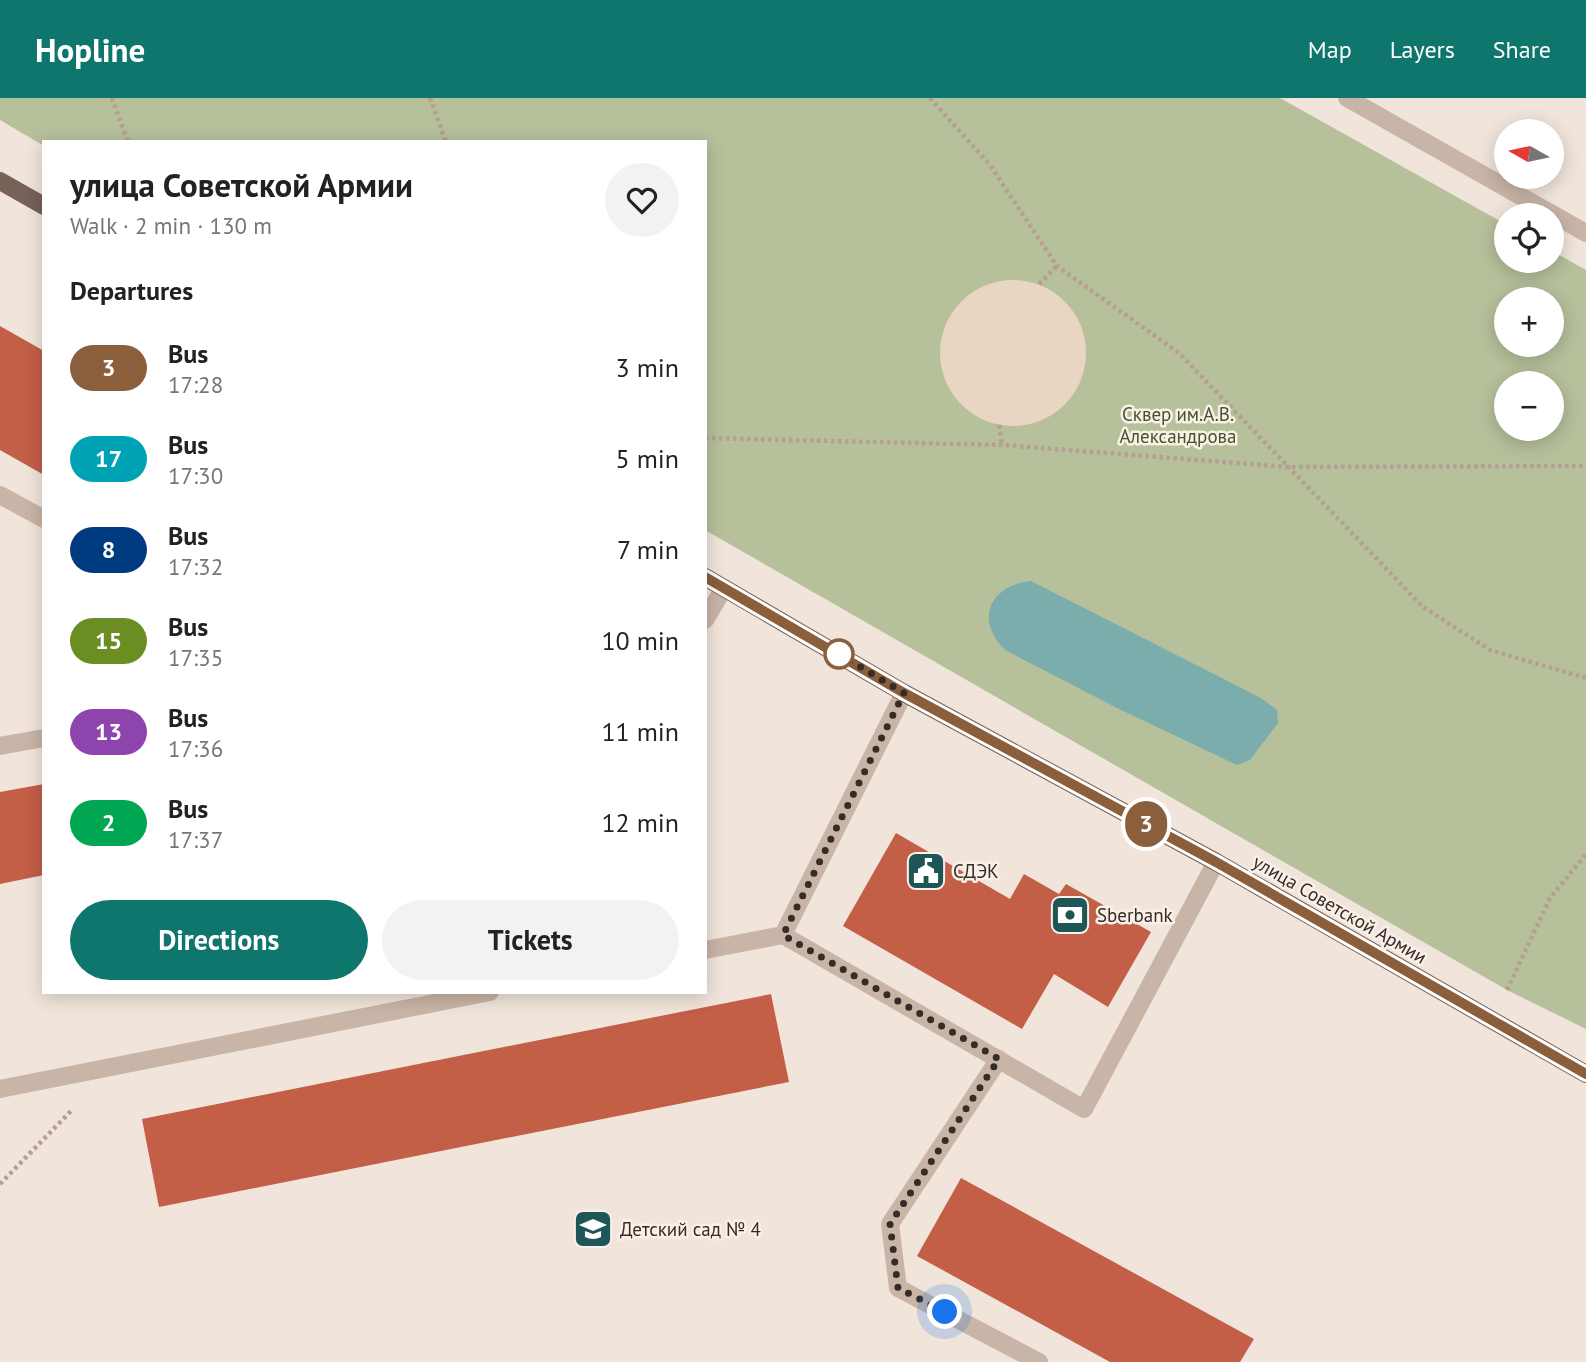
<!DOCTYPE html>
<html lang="en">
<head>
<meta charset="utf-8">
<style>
  body { margin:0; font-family:"PT Sans",sans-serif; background:#f2f2f2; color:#222; height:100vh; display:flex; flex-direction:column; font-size:26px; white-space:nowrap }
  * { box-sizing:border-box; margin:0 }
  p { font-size:23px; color:#767676 }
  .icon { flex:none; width:38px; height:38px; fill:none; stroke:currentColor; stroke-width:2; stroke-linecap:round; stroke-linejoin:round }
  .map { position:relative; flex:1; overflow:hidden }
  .side { position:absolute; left:42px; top:42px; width:665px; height:854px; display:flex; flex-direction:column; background:#fff; border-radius:0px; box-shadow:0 4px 18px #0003 }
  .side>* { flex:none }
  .badge { padding:0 14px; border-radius:23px; font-size:24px; line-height:46px }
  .needle { width:46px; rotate:279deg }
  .tools { position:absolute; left:1494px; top:21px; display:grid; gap:14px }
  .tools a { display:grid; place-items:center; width:70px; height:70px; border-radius:50%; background:#fff; box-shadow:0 4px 18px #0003; font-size:35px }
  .you { position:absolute; width:35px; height:35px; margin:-18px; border:5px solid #fff; border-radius:50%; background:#1a73e8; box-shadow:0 0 0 10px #1a73e833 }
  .map>.badge { position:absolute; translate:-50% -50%; box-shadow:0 0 0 4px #fff }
  h2 { padding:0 28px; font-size:26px; line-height:63px }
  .round { display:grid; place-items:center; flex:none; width:74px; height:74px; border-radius:37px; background:#f2f2f2 }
  .summary { display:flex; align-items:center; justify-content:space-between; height:119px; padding:0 28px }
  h1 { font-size:33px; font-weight:800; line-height:52px }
  .button { display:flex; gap:14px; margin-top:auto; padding:14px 28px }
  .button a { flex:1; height:80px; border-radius:42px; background:#0f766e; color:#fff; font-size:28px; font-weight:800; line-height:80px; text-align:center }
  .button a+a { background:#f2f2f2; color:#222 }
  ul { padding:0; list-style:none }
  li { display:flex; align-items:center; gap:21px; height:91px; padding:0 28px }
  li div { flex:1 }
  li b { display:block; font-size:26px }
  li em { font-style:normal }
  li .badge { min-width:77px; font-weight:700; text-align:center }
  header { display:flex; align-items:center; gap:42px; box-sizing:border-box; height:98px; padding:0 35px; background:#0f766e; color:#fff }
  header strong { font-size:33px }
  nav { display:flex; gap:38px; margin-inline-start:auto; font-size:24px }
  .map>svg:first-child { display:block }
  .green { fill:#b6c09b; fill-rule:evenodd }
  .plaza { fill:#e9d6c2 }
  .water { fill:#7badad }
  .building { fill:#c35e47 }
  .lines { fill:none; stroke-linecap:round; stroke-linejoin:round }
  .path { stroke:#b59f92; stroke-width:4.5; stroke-dasharray:3.5 3.5; stroke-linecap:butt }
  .minor { stroke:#c9b5a7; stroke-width:18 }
  .major { stroke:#776159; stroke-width:18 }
  .line-casing { stroke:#fff; stroke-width:16 }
  .line { stroke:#8b5e3c; stroke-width:10 }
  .walk { stroke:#362b28; stroke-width:7; stroke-dasharray:0 12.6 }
  .stop-dot { fill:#fff; stroke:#8b5e3c; stroke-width:3.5 }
  .labels { text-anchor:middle; stroke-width:5; stroke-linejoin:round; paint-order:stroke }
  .park-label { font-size:19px; fill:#47532c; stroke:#f9f0e7 }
  .poi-label { font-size:19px; fill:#362b28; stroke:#f9f0e7; text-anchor:start }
  .street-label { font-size:19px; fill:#362b28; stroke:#f9f0e7 }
</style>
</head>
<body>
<header>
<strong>Hopline</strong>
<nav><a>Map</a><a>Layers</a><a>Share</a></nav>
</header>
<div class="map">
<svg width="1586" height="1264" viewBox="0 0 1586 1264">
  <rect width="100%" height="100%" fill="#f1e5db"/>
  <path class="green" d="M0 0H1280L1507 127V163H1552V153L1586 172V931L1507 892 705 432V44H44V48L0 22ZM1507 201H1552V247H1507ZM1507 285H1552V331H1507Z"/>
  <circle class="plaza" cx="1013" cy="255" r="73"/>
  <path class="water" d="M1031 483 1261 600 1277 612 1278 625 1250 662 1237 667 1117 610 1005 552C974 522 990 487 1031 483Z"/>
  <g class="building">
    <path d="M0 228 44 253V377L0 352Z"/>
    <path d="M44 686V777L0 786V694Z"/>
    <path d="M896 735 1010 801 1024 776 1059 796 1066 786 1151 834 1108 909 1054 876 1022 931 843 828Z"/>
    <path d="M771 896 789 984 159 1109 142 1021Z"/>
    <path d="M961 1080 1254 1241 1240 1264H1110L917 1158Z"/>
  </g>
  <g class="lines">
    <g class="path">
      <path d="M112 0 128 44"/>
      <path d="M430 0 446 44"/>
      <path d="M930 0 990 67 1057 168 1179 255 1423 509 1490 552 1586 580"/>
      <path d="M1039 186 1057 168"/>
      <path d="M999 327 1002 347"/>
      <path d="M705 340 1002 347 1289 369 1586 368"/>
      <path d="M1507 892 1550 800 1586 756"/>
      <path d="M0 1086 72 1012"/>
    </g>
    <g class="minor">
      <path d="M1347 0 1586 135"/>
      <path d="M0 397 44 421"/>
      <path d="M705 522 724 490"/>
      <path d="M0 648 44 640"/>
      <path d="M783 837 1084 1011 1216 764"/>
      <path d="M705 852 783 837 904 595"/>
      <path d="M999 961 890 1126 898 1190 1039 1264"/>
      <path d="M0 991 490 894"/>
    </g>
    <g class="major">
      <path d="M0 83 44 108"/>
      <path d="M705 479 904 595 1216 764 1586 976"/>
    </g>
  </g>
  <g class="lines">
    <g class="line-casing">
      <path id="line" d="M705 479 904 595 1216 764 1586 976"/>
    </g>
    <use href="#line" class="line"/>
    <path class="walk" d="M839 556 904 595 783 837 999 961 890 1126 898 1190 945 1214"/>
  </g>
  <defs>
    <g id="civic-square" transform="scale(2.0125)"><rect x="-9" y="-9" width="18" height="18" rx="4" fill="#1e5556" stroke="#f9f0e7"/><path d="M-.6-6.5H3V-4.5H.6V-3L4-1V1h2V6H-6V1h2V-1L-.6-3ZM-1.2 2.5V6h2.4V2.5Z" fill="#fff"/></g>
    <g id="bank-square" transform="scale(2.0125)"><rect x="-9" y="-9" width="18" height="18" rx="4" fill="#1e5556" stroke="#f9f0e7"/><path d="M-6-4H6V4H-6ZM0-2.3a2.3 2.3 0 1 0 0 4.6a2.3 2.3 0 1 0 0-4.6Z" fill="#fff"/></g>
    <g id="school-square" transform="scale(2.0125)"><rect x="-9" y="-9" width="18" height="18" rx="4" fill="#1e5556" stroke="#f9f0e7"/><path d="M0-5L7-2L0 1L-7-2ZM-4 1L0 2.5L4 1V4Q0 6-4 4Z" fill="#fff"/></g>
  </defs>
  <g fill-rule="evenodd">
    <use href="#civic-square" x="926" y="773"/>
    <use href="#bank-square" x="1070" y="817"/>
    <use href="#school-square" x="593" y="1131"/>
  </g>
  <circle class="stop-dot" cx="839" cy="556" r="14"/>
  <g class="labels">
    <g class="park-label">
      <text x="1178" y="323">Сквер им.А.В.<tspan x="1178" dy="22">Александрова</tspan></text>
    </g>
    <g class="poi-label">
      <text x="953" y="780">СДЭК</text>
      <text x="1097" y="824">Sberbank</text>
      <text x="620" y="1138">Детский сад № 4</text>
    </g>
    <g class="street-label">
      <text transform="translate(1340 811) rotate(30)" y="7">улица Советской Армии</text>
    </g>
  </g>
</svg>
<div class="tools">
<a><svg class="needle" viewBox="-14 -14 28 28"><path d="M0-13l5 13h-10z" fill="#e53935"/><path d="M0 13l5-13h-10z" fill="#767676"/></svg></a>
<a><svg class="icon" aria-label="locate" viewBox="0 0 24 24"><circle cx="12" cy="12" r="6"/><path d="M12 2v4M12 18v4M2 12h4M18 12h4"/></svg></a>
<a>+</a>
<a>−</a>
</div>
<div class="you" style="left:945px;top:1214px"></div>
<b class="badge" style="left:1146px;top:726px;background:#8b5e3c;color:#fff">3</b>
<section class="side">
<div class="summary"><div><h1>улица Советской Армии</h1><p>Walk · 2 min · 130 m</p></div><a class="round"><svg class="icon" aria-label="heart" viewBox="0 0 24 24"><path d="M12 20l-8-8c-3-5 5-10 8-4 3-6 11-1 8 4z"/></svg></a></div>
<h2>Departures</h2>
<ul>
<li><span class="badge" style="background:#8b5e3c;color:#fff">3</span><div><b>Bus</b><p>17:28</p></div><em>3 min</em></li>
<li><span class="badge" style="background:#00a3b4;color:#fff">17</span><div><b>Bus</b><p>17:30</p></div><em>5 min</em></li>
<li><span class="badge" style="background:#003b80;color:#fff">8</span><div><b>Bus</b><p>17:32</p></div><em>7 min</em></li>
<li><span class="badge" style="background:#6b8e23;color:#fff">15</span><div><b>Bus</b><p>17:35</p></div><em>10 min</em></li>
<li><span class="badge" style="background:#8e44ad;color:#fff">13</span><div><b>Bus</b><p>17:36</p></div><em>11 min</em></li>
<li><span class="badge" style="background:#00a651;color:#fff">2</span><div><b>Bus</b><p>17:37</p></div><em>12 min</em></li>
</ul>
<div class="button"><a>Directions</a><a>Tickets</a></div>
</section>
</div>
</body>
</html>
